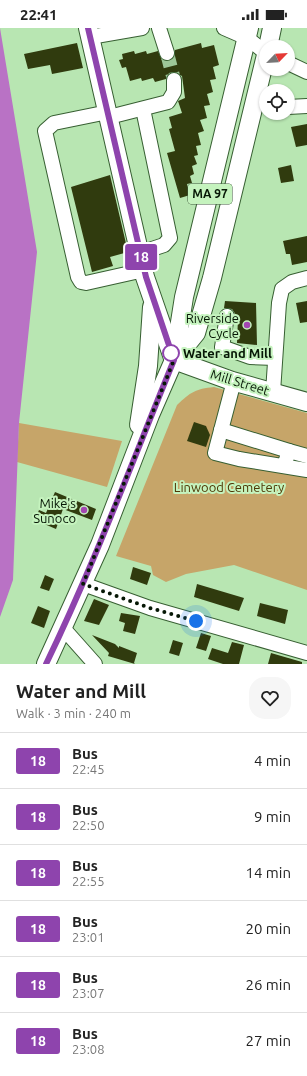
<!DOCTYPE html>
<html lang="en">
<head>
<meta charset="utf-8">
<style>
  body { margin:0; font-family:Ubuntu,sans-serif; background:#f6f6f6; color:#222; height:100vh; display:flex; flex-direction:column; font-size:15px; white-space:nowrap }
  * { box-sizing:border-box; margin:0 }
  p { font-size:13px; color:#767676 }
  .icon { flex:none; width:22px; height:22px; fill:none; stroke:currentColor; stroke-width:2; stroke-linecap:round; stroke-linejoin:round }
  .map { position:relative; height:636px; overflow:hidden }
  .side { display:flex; flex-direction:column; background:#fff; flex:1 }
  .side>* { flex:none }
  .badge { padding:0 8px; border-radius:3px; font-size:14px; line-height:26px }
  .needle { width:26px; rotate:65deg }
  .controls { position:absolute; left:259px; top:12px; display:grid; gap:8px }
  .controls a { display:grid; place-items:center; width:36px; height:36px; border-radius:50%; background:#fff; box-shadow:0 1px 3px #0004; font-size:20px }
  .you { position:absolute; width:20px; height:20px; margin:-10px; border:3px solid #fff; border-radius:50%; background:#1a73e8; box-shadow:0 0 0 6px #1a73e833 }
  .map>.badge { position:absolute; translate:-50% -50%; box-shadow:0 0 0 2px #fff }
  .round { display:grid; place-items:center; flex:none; width:42px; height:42px; border-radius:16px; background:#f6f6f6 }
  .head { display:flex; align-items:center; justify-content:space-between; height:68px; padding:0 16px }
  h1 { font-size:19px; font-weight:600; line-height:30px }
  ul { padding:0; list-style:none }
  li { display:flex; align-items:center; gap:12px; height:56px; padding:0 16px; border-top:1px solid #e0e0e0 }
  li div { flex:1 }
  li b { display:block; font-size:15px }
  li em { font-style:normal }
  li .badge { min-width:44px; font-weight:700; text-align:center }
  .status { display:flex; justify-content:space-between; align-items:center; height:28px; padding:0 20px; background:#fff; direction:ltr }
  .status svg { height:11px; fill:currentColor }
  .map>svg:first-child { display:block }
  .green { fill:#c6a569 }
  .water { fill:#b972c5 }
  .building { fill:#303b0e }
  .lines { fill:none; stroke-linecap:round; stroke-linejoin:round }
  .minor-tunnel { stroke:#9dc798; stroke-width:14; stroke-dasharray:14 7; stroke-linecap:butt }
  .minor-casing { stroke:#375f32; stroke-width:16 }
  .major-casing { stroke:#375f32; stroke-width:20 }
  .minor { stroke:#fff; stroke-width:14 }
  .major { stroke:#fff; stroke-width:18 }
  .line-casing { stroke:#fff; stroke-width:9 }
  .line { stroke:#8e44ad; stroke-width:6 }
  .walk { stroke:#061705; stroke-width:4; stroke-dasharray:0 7.2 }
  .poi-dot { fill:#a347b2; stroke:#c5f3be; stroke-width:1.5 }
  .stop-dot { fill:#fff; stroke:#8e44ad; stroke-width:2 }
  .labels { text-anchor:middle; stroke-width:4; stroke-linejoin:round; paint-order:stroke }
  .shield { fill:#c5f3be; stroke:#3f593c; stroke-width:1 }
  .shield-label { font-size:12px; font-weight:bold; fill:#061705 }
  .poi-label { font-size:13px; fill:#061705; stroke:#c5f3be; text-anchor:end }
  .stop-label { font-size:13px; font-weight:bold; fill:#061705; stroke:#c5f3be; text-anchor:start }
  .street-label { font-size:13px; fill:#061705; stroke:#c5f3be }
  .park-label { font-size:13px; fill:#4d3705; stroke:#c5f3be }
</style>
</head>
<body>
<div class="status"><b>22:41</b><svg viewBox="0 0 49 12"><path d="M0 12V9h3v3zM5 12V6h3v6zM10 12V3h3v9zM15 12V0h3v12zM26 1h20v11H26zM47 4h2v5h-2z"/></svg></div>
<div class="map">
<svg width="307" height="636" viewBox="0 0 307 636">
  <rect width="100%" height="100%" fill="#b8e6b2"/>
  <g class="green">
    <path d="M214 359 307 385V562L234 537 186 546 166 554 153 547 151 538 116 528 177 377C191 364 195 361 214 359Z"/>
    <path d="M19 395 122 413 107 459 17 434Z"/>
  </g>
  <path class="water" d="M0 0 37 224 19 395 13 552 0 589Z"/>
  <g class="building">
    <path d="M77 15 83 40 52 46 50 37 28 41 24 26Z"/>
    <path d="M201 15 202 20 214 17 219 37 213 39 216 51 210 52 213 64 207 66 210 77 204 78 207 90 200 92 204 103 198 105 201 117 196 118 198 127 194 128 197 136 192 138 194 146 190 148 192 155 187 156 190 167 180 170 167 125 175 123 169 101 172 100 169 89 182 85 178 73 185 70 182 48 174 44 169 45 166 51 155 54 153 50 142 53 141 50 130 53 126 39 122 40 119 32 123 31 122 26 134 23 135 26 146 23 147 26 158 23 162 32 169 33 174 30 175 22Z"/>
    <path d="M307 96V117L296 119 291 99Z"/>
    <path d="M291 137 294 153 281 155 278 140Z"/>
    <path d="M110 147 128 224 110 229 113 238 92 244 71 159Z"/>
    <path d="M307 208V234L292 237 290 226H286L283 213Z"/>
    <path d="M225 273 256 275 257 317 237 315 238 290 232 281 224 280Z"/>
    <path d="M307 273V294L300 295 296 275Z"/>
    <path d="M194 394 206 398 210 407 206 419 187 413Z"/>
    <path d="M55 464 96 481 92 492 63 481 56 501 35 492 39 482 46 485Z"/>
    <path d="M133 539 151 545 147 557 130 551Z"/>
    <path d="M45 547 54 551 49 563 40 560Z"/>
    <path d="M197 556 244 570 239 583 194 569Z"/>
    <path d="M94 571 109 577 99 597 84 593Z"/>
    <path d="M260 575 288 582 285 596 257 588Z"/>
    <path d="M38 578 50 583 44 600 31 595Z"/>
    <path d="M121 585 140 588 135 606 123 603 125 595 119 593Z"/>
    <path d="M201 605 211 608 206 623 196 620Z"/>
    <path d="M92 607 115 616 119 620V618L137 625 134 635 135 636 108 628 109 625Z"/>
    <path d="M173 612 183 615 179 628 169 625Z"/>
    <path d="M232 614 244 617 239 636H223L208 631 212 620 228 625Z"/>
    <path d="M271 625 302 634V636H268Z"/>
  </g>
  <g class="lines">
    <path class="minor-tunnel" d="M167 25 174 52"/>
    <g class="minor-casing">
      <g id="minor">
        <path d="M159 0 167 25"/>
        <path d="M224 0 247 10 266 25"/>
        <path d="M90 9 142 0"/>
        <path d="M288 35 307 44"/>
        <path d="M288 79 307 78"/>
        <path d="M108 84 54 95 45 103 78 249 81 254 86 255 144 242"/>
        <path d="M109 89 168 74 174 64V52"/>
        <path d="M140 225 164 217 170 210 143 81"/>
        <path d="M227 288 222 319 250 329 275 330"/>
        <path d="M234 353 215 425 239 431 307 442"/>
        <path d="M273 364 279 275 282 261 292 254 307 250"/>
        <path d="M221 402 289 423 284 438"/>
        <path d="M289 423 307 428"/>
        <path d="M83 556 150 580 307 625"/>
        <path d="M63 600 95 636"/>
      </g>
    </g>
    <g class="major-casing">
      <g id="major">
        <path d="M88 0 145 249 173 330"/>
        <path d="M268 19 272 0"/>
        <path d="M174 332 196 305 212 250 266 27"/>
        <path d="M174 332 232 353 307 374"/>
        <path d="M139 397 148 338 152 279"/>
        <path d="M46 636 100 517 150 387 174 332 184 269 249 0"/>
      </g>
    </g>
    <use href="#minor" class="minor"/>
    <use href="#major" class="major"/>
  </g>
  <g class="lines">
    <g class="line-casing">
      <path id="line" d="M46 636C94 537 132 434 174 332L146 249 88 0"/>
    </g>
    <use href="#line" class="line"/>
    <path class="walk" d="M171 325 170 320 174 332 83 556 150 580 196 593"/>
  </g>
  <g class="poi-dot">
    <circle cx="247" cy="297" r="4"/>
    <circle cx="84" cy="482" r="4"/>
  </g>
  <circle class="stop-dot" cx="171" cy="325" r="8"/>
  <g class="labels">
    <rect class="shield" x="188" y="156" width="44" height="20" rx="3"/>
    <g class="shield-label">
      <text x="210" y="170">MA 97</text>
    </g>
    <g class="poi-label">
      <text x="239" y="295">Riverside<tspan x="239" dy="15">Cycle</tspan></text>
      <text x="76" y="480">Mike's<tspan x="76" dy="15">Sunoco</tspan></text>
    </g>
    <g class="stop-label">
      <text x="183" y="330">Water and Mill</text>
    </g>
    <g class="street-label">
      <text transform="translate(240 354) rotate(17)" y="5">Mill Street</text>
    </g>
    <g class="park-label">
      <text x="229" y="464">Linwood Cemetery</text>
    </g>
  </g>
</svg>
<div class="controls">
<a><svg class="needle" viewBox="-14 -14 28 28"><path d="M0-13l5 13h-10z" fill="#e53935"/><path d="M0 13l5-13h-10z" fill="#767676"/></svg></a>
<a><svg class="icon" aria-label="locate" viewBox="0 0 24 24"><circle cx="12" cy="12" r="6"/><path d="M12 2v4M12 18v4M2 12h4M18 12h4"/></svg></a>
</div>
<div class="you" style="left:196px;top:593px"></div>
<b class="badge" style="left:141px;top:229px;background:#8e44ad;color:#fff">18</b>
</div>
<section class="side">
<div class="head"><div><h1>Water and Mill</h1><p>Walk · 3 min · 240 m</p></div><a class="round"><svg class="icon" aria-label="heart" viewBox="0 0 24 24"><path d="M12 20l-8-8c-3-5 5-10 8-4 3-6 11-1 8 4z"/></svg></a></div>
<ul>
<li><span class="badge" style="background:#8e44ad;color:#fff">18</span><div><b>Bus</b><p>22:45</p></div><em>4 min</em></li>
<li><span class="badge" style="background:#8e44ad;color:#fff">18</span><div><b>Bus</b><p>22:50</p></div><em>9 min</em></li>
<li><span class="badge" style="background:#8e44ad;color:#fff">18</span><div><b>Bus</b><p>22:55</p></div><em>14 min</em></li>
<li><span class="badge" style="background:#8e44ad;color:#fff">18</span><div><b>Bus</b><p>23:01</p></div><em>20 min</em></li>
<li><span class="badge" style="background:#8e44ad;color:#fff">18</span><div><b>Bus</b><p>23:07</p></div><em>26 min</em></li>
<li><span class="badge" style="background:#8e44ad;color:#fff">18</span><div><b>Bus</b><p>23:08</p></div><em>27 min</em></li>
</ul>
</section>
</body>
</html>
